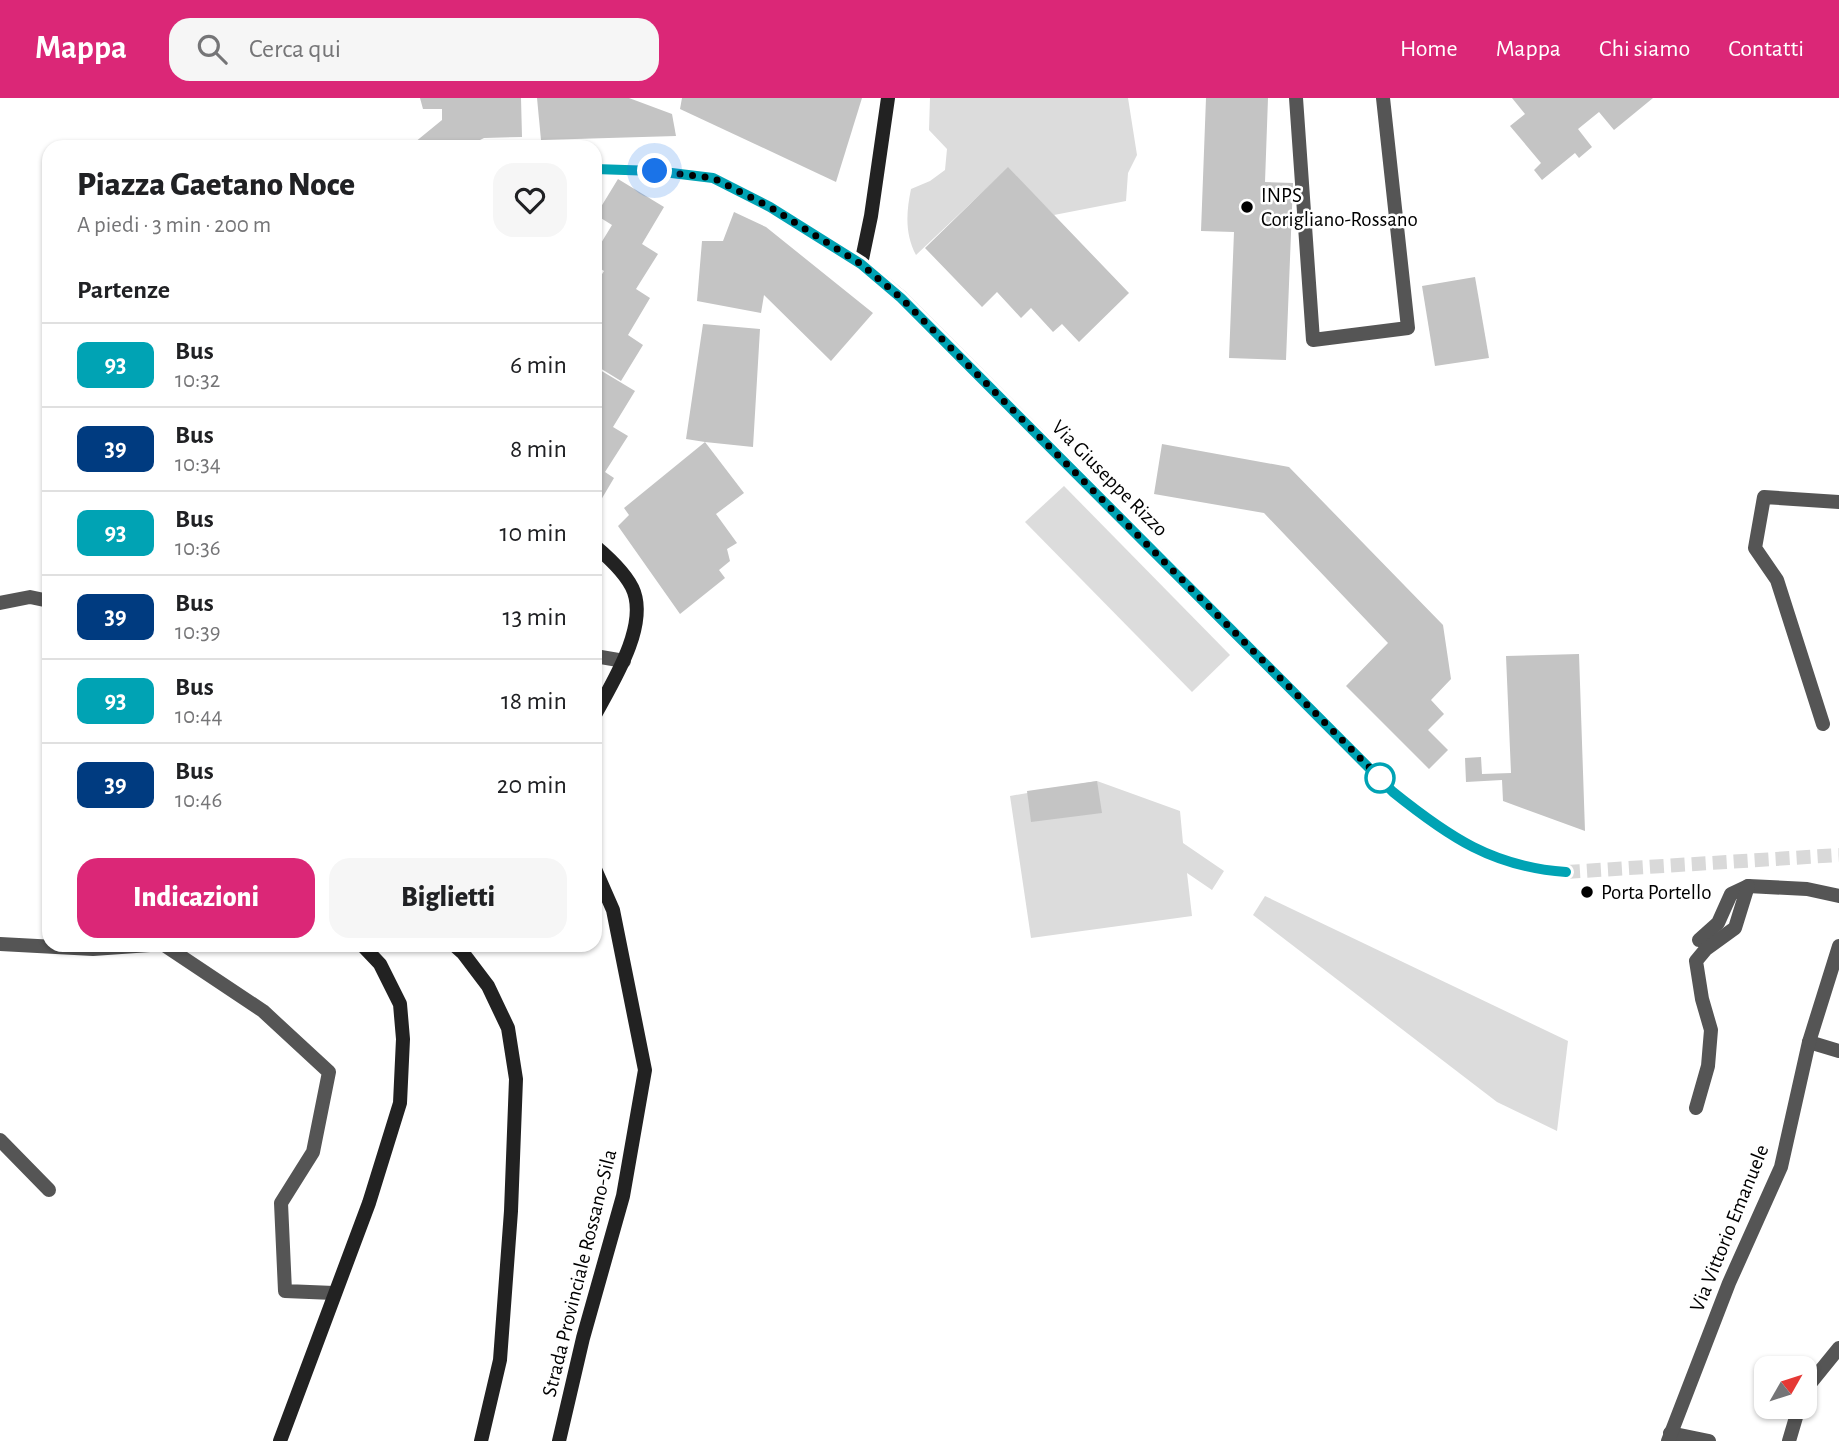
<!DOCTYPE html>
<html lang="it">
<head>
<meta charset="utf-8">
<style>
  body { margin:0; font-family:"Alegreya Sans",sans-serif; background:#f6f6f6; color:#202124; height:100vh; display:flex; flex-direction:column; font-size:26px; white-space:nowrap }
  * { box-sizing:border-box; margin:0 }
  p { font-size:23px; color:#757577 }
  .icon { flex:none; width:38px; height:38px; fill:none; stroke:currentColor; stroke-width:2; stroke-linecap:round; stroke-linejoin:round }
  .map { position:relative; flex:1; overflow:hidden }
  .sheet { position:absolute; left:42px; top:42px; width:560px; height:812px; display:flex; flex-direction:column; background:#fff; border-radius:21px; box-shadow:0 2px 5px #0004 }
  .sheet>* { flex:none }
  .badge { padding:0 14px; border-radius:10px; font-size:24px; line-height:46px }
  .needle { width:46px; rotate:51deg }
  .buttons { position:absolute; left:1754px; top:1258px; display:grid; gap:14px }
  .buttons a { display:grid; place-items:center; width:63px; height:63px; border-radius:14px; background:#fff; box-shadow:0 2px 5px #0004; font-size:35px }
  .you { position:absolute; width:35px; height:35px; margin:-18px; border:5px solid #fff; border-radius:50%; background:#1a73e8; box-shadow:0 0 0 10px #1a73e833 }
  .map>.badge { position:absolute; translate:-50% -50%; box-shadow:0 0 0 4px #fff }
  h2 { padding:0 35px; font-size:26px; line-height:63px }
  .round { display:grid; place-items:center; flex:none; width:74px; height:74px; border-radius:21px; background:#f6f6f6 }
  .head { display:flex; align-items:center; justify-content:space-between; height:119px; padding:0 35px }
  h1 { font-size:33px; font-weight:800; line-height:52px }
  .cta { display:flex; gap:14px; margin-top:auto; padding:14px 35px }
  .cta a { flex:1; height:80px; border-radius:21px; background:#db2777; color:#fff; font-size:28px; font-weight:800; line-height:80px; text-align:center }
  .cta a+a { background:#f6f6f6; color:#202124 }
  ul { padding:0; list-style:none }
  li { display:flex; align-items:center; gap:21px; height:84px; padding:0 35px; border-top:2px solid #e0e0e0 }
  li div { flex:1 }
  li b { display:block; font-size:26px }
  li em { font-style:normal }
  li .badge { min-width:77px; font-weight:700; text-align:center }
  header { display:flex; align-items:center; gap:42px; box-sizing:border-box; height:98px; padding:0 35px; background:#db2777; color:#fff }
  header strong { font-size:33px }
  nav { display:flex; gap:38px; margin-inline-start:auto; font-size:24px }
  .search { width:490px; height:63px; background:#f6f6f6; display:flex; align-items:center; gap:18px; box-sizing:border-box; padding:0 24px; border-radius:21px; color:#757577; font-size:26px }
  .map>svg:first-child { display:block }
  .green { fill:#dcdcdc }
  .building { fill:#c4c4c4 }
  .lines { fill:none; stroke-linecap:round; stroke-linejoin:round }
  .street-tunnel { stroke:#d9d9d9; stroke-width:14; stroke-dasharray:14 7; stroke-linecap:butt }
  .street { stroke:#555; stroke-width:14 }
  .secondary { stroke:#222; stroke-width:14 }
  .line-casing { stroke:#fff; stroke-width:16 }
  .line { stroke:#00a3b4; stroke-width:10 }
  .walk { stroke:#000; stroke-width:7; stroke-dasharray:0 12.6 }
  .poi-dot { fill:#000; stroke:#fff; stroke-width:2.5 }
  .stop-dot { fill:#fff; stroke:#00a3b4; stroke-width:3.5 }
  .labels { text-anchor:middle; stroke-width:5; stroke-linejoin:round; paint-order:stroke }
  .poi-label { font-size:21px; fill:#000; stroke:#fff; text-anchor:start }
  .street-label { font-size:21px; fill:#000; stroke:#fff }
</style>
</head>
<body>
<header>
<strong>Mappa</strong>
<div class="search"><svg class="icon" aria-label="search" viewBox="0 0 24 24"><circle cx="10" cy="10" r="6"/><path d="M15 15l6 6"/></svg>Cerca qui</div>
<nav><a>Home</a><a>Mappa</a><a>Chi siamo</a><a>Contatti</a></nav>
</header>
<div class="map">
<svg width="1839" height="1343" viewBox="0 0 1839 1343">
  <rect width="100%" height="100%" fill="#fff"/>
  <g class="green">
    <path d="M930 0H1128L1137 57 1128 75 1126 103 1054 117 1008 70 916 157C905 136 906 115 911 91L930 83 945 72 947 51 929 32Z"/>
    <path d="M1064 388 1230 557 1192 594 1025 424Z"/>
    <path d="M1097 683 1180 713 1183 745 1224 773 1212 792 1187 775 1192 818 1031 840 1010 698Z"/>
    <path d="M1265 798 1568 943 1557 1033 1497 1004 1253 817Z"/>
  </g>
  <g class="building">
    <path d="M420 0H521L522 39 484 40 466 49H409L442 22V11H423Z"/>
    <path d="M537 0H629L672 16 676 38 541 42Z"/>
    <path d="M682 0H862L836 84 680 11Z"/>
    <path d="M1206 0H1268L1265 84 1293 85 1286 262 1229 260 1234 134 1201 133Z"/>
    <path d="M1512 0H1653L1614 32 1599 14 1578 31 1592 49 1579 60 1575 55 1542 82 1534 72 1541 65 1510 28 1525 16Z"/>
    <path d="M1008 69 1129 195 1079 244 1062 226 1053 234 1031 210 1021 220 997 194 982 209 925 150Z"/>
    <path d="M618 81 664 109 642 146 658 156 636 191 650 200 628 237 643 247 621 283 595 267V223L598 218 595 216V187L604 173 595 167V155L612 127 596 117Z"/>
    <path d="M734 114 766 129 873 215 831 263 764 197 761 215 697 203 702 143H723Z"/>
    <path d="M1475 179 1489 260 1435 268 1422 188Z"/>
    <path d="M703 226 760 231 753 349 705 344 744 395 716 416 737 445 727 451 730 463 719 472 725 480 680 516 618 428 629 417 624 410 705 344 686 341Z"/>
    <path d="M595 269 635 293 613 329 628 338 605 374 614 380 595 412Z"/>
    <path d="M1162 346 1289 369 1443 527 1451 581 1431 602 1444 616 1428 632 1448 652 1429 671 1346 588 1388 545 1264 415 1154 396Z"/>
    <path d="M1579 556 1585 733 1503 703 1502 682 1466 684 1465 660 1481 659 1482 676 1511 675 1506 558Z"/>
    <path d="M1097 683 1102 715 1031 724 1027 693Z"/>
  </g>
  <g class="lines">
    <path class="street-tunnel" d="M1566 774 1839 757"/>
    <g class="street">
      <path d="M1296 0 1313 242 1408 230 1383 0"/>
      <path d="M861 166 902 200 1393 694C1449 739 1492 769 1566 774"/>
      <path d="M0 505 30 499 49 503"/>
      <path d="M595 558 624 563"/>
      <path d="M1823 626 1777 482 1755 450 1764 399 1839 404"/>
      <path d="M1699 842 1718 825 1731 796 1748 788 1807 791 1839 798"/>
      <path d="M0 846 93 851 150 847"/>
      <path d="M164 847 263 913 329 974 313 1054 281 1105 285 1193 334 1195"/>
      <path d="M1809 944 1839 953"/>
      <path d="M1696 1010 1708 968 1711 932 1702 901 1696 863 1706 851 1735 830 1748 788"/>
      <path d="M0 1042 49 1092"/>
      <path d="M1804 1293 1839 1250"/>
      <path d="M1670 1335 1709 1343"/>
      <path d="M1668 1343 1729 1185 1781 1069 1809 944 1839 848"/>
      <path d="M1789 1343 1799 1309"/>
    </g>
    <g class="secondary">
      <path d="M595 71 655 73 713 80 770 109 861 166 871 118 888 0"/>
      <path d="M595 448C608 459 628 477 634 494 647 531 612 585 595 617"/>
      <path d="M454 847 463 855 488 888 508 930 516 981 511 1113 500 1262 481 1343"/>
      <path d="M280 1343 369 1105 400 1005 403 941 400 906 380 866 362 847"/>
      <path d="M559 1343 583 1240 623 1098 645 972 613 812 595 771"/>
    </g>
  </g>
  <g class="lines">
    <g class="line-casing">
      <path id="line" d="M595 71 655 73 713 80 770 109 861 166 901 200 1393 694C1449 739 1493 769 1566 774"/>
    </g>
    <use href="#line" class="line"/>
    <path class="walk" d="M655 73 713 80 770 109 861 166 901 200 1380 680"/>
  </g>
  <g class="poi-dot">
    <circle cx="1247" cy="109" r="7"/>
    <circle cx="1587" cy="794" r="7"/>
  </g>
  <circle class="stop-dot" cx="1380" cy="680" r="14"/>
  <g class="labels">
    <g class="poi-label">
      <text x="1261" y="104">INPS<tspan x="1261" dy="24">Corigliano-Rossano</tspan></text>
      <text x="1601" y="801">Porta Portello</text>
    </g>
    <g class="street-label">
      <text transform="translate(1110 380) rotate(45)" y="7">Via Giuseppe Rizzo</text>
      <text transform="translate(1729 1130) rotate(-68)" y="7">Via Vittorio Emanuele</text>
      <text transform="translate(579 1175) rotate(-76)" y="7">Strada Provinciale Rossano-Sila</text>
    </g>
  </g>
</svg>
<div class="buttons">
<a><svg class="needle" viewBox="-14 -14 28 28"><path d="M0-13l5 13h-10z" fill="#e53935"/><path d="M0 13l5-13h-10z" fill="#757577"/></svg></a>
</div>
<div class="you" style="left:655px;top:73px"></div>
<section class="sheet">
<div class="head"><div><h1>Piazza Gaetano Noce</h1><p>A piedi · 3 min · 200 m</p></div><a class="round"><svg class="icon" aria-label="heart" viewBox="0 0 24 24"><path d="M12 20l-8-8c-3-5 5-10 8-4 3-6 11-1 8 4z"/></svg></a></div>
<h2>Partenze</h2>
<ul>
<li><span class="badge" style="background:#00a3b4;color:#fff">93</span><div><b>Bus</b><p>10:32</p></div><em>6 min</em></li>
<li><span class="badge" style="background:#003b80;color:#fff">39</span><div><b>Bus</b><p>10:34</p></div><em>8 min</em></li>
<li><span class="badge" style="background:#00a3b4;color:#fff">93</span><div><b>Bus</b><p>10:36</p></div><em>10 min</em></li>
<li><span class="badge" style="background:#003b80;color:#fff">39</span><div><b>Bus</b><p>10:39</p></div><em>13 min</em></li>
<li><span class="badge" style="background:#00a3b4;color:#fff">93</span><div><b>Bus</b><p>10:44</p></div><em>18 min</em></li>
<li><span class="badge" style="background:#003b80;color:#fff">39</span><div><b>Bus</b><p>10:46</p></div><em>20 min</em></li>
</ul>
<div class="cta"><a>Indicazioni</a><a>Biglietti</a></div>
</section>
</div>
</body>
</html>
